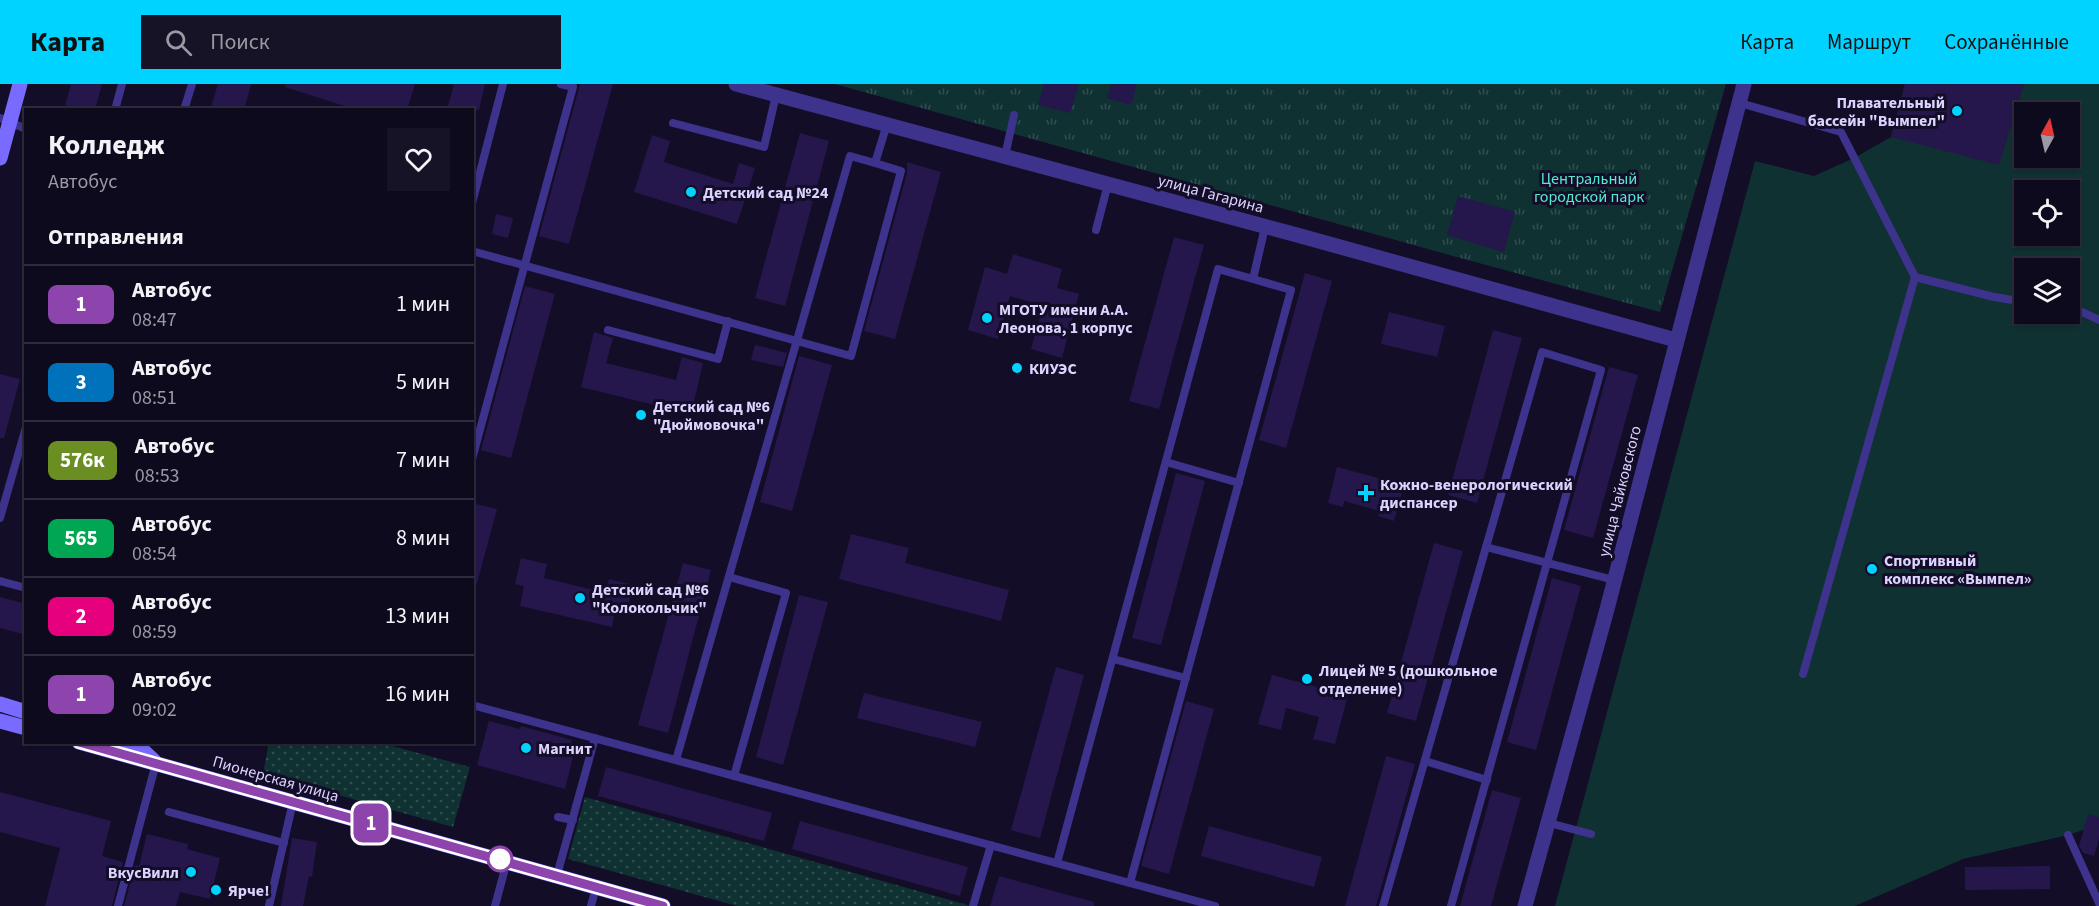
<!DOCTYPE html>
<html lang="ru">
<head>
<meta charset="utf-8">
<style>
  body { margin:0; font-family:"Source Sans 3",sans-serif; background:#171327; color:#f1f3f6; height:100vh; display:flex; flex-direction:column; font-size:22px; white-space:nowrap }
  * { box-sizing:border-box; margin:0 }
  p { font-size:20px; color:#9b9aa4 }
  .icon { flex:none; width:33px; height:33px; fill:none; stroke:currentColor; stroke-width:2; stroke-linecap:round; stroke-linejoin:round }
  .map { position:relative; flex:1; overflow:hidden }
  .details { position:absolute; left:24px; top:24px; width:450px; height:636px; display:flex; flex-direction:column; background:#0e0a1e; border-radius:0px; box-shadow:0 2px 4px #0004,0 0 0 2px #2e2b3c }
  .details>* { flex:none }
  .badge { padding:0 12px; border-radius:9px; font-size:21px; line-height:39px }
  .needle { width:39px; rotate:8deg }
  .buttons { position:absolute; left:2014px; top:18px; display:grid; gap:12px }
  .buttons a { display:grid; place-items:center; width:66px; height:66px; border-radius:0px; background:#0e0a1e; box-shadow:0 2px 4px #0004,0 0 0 2px #2e2b3c; font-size:30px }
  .map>.badge { position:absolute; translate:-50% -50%; box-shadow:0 0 0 3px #fff }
  h2 { padding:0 24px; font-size:22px; line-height:54px }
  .round { display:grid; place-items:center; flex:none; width:63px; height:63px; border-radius:0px; background:#171327 }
  .summary { display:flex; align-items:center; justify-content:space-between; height:102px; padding:0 24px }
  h1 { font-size:28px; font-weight:700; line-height:45px }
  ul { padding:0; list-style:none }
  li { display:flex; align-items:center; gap:18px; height:78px; padding:0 24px; border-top:2px solid #2e2b3c }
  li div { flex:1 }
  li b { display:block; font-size:22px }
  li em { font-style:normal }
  li .badge { min-width:66px; font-weight:700; text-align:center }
  header { display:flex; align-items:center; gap:36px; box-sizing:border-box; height:84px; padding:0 30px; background:#00d3ff; color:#111 }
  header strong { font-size:28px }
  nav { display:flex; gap:33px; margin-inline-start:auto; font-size:21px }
  .search { width:420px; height:54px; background:#171327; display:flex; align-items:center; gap:15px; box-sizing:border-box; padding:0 21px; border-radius:0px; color:#9b9aa4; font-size:22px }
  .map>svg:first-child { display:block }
  .grass { fill:url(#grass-dots) }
  .park { fill:url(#park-tufts) }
  .pitch { fill:#0f3132; fill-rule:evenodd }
  .building { fill:#25174b }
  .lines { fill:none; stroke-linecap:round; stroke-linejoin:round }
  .service { stroke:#3d338c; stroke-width:8 }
  .tertiary { stroke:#3d338c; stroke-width:15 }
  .secondary { stroke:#796bff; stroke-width:15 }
  .line-casing { stroke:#fff; stroke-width:14 }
  .line { stroke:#8e44ad; stroke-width:9 }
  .poi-dot { fill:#00d3ff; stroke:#130d28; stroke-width:2 }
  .stop-dot { fill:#fff; stroke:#8e44ad; stroke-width:3 }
  .labels { text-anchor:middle; stroke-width:6; stroke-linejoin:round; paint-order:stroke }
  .poi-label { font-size:16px; font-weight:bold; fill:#dcd4ff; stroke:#130d28; text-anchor:start }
  .park-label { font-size:16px; fill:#52ecd1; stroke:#130d28 }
  .street-label { font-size:16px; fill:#dcd4ff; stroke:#130d28 }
</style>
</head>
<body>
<header>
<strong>Карта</strong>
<div class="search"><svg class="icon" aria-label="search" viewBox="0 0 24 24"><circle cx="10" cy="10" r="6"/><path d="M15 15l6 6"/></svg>Поиск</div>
<nav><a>Карта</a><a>Маршрут</a><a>Сохранённые</a></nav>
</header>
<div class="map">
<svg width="2099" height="822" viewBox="0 0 2099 822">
  <defs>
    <pattern id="grass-dots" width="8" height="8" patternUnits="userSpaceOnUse" patternTransform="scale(1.5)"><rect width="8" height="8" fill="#0f3132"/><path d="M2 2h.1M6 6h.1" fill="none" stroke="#314e51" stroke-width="1.8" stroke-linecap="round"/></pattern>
    <pattern id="park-tufts" width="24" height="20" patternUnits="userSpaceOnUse" patternTransform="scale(1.5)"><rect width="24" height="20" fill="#0f3132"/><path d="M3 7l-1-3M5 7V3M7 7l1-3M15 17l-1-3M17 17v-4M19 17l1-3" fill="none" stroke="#314e51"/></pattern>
  </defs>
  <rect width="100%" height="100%" fill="#130d28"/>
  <g class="grass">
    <path d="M269 658 381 659 470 683 453 743 263 690Z"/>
    <path d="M585 713 971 822H737L568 775Z"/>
  </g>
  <path class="park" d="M835 0H1726L1660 228 1453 172Z"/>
  <path class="pitch" d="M1905 0H2099V741L2068 751 1963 775 1855 822H1555L1755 77 1814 92 1854 74 1891 53ZM2025 28H2070V74H2025ZM2025 106H2070V152H2025ZM2025 184H2070V230H2025Z"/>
  <g class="building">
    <path d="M71 0H102L95 26H81L65 21Z"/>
    <path d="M218 0H251L244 26H210Z"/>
    <path d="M286 0H415L407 26H357L285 3Z"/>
    <path d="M454 0H485L479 26H447Z"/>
    <path d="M580 0H613L569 160 539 152Z"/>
    <path d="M1044 0H1079L1070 29 1038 21Z"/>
    <path d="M1111 0H1137L1131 21 1107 14Z"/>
    <path d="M1905 0H2024L1999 81 1891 53Z"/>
    <path d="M800 49 829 57 785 222 755 214Z"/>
    <path d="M652 51 670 57 664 78 733 100 739 79 755 84 737 140 634 108Z"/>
    <path d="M907 78 941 88 895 255 864 247 907 89Z"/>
    <path d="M1458 112 1515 128 1504 168 1447 151Z"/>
    <path d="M496 130 513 134 508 154 492 150Z"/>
    <path d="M1174 153 1204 161 1159 325 1129 317Z"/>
    <path d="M1013 170 1062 185 1057 204 1079 210 1062 274 1031 265 1043 222 1010 212 998 255 968 246 985 183 1007 190Z"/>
    <path d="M1305 189 1332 197 1286 364 1259 356Z"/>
    <path d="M525 202 555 210 511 374 481 366Z"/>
    <path d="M1389 228 1445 242 1437 273 1381 260Z"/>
    <path d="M1493 246 1522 254 1477 419 1448 411Z"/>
    <path d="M594 248 613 254 606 279 676 296 682 273 703 279 691 330 581 303Z"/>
    <path d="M755 261 787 269 783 283 751 276Z"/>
    <path d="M799 272 832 281 792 427 760 418Z"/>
    <path d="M1609 283 1638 291 1593 454 1564 446Z"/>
    <path d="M0 290 20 295 4 354H0Z"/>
    <path d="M1337 383 1404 401 1394 437 1378 432 1380 427 1344 417 1343 423 1328 419Z"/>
    <path d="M1176 389 1205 397 1161 561 1132 554Z"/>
    <path d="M472 419 497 425 477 499H472Z"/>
    <path d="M851 450 909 464 905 479 1009 506 1001 537 839 495Z"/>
    <path d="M1434 459 1463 467 1416 637 1387 629Z"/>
    <path d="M521 474 547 480 544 494 606 509 609 495 633 501 626 530 615 527 612 543 520 522 524 502 515 500Z"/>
    <path d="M683 479 711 486 668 649 638 641Z"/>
    <path d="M1552 494 1581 502 1536 666 1507 658Z"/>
    <path d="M799 511 828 518 783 681 756 673Z"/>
    <path d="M0 513 26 520V551L0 544Z"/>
    <path d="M1056 583 1084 591 1040 754 1011 746Z"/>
    <path d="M1272 591 1348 611 1335 660 1313 655 1319 633 1286 624 1281 646 1258 640Z"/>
    <path d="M864 609 982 638 975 663 857 634Z"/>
    <path d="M1186 617 1214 625 1169 790 1141 782Z"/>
    <path d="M489 637 520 645 521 642 572 656 568 671 573 673 565 705 477 681Z"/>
    <path d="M1386 672 1415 680 1376 822H1345Z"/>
    <path d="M606 683 772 729 764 757 598 712Z"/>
    <path d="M1492 706 1521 714 1491 822H1460Z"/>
    <path d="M0 708 111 737 102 772 123 778 112 822H45L60 764 0 748Z"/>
    <path d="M2088 730 2099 733V755L2094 772 2083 769 2079 762Z"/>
    <path d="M800 737 968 783 960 812 792 765Z"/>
    <path d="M1209 742 1322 773 1314 803 1201 772Z"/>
    <path d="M147 750 188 760 187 765 220 774 210 815 180 808 176 822H124L135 781 139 782Z"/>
    <path d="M292 754 317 758 312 793 309 792 303 822H281Z"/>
    <path d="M2050 782V805L1965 806V783Z"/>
    <path d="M999 792 1094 818V822H990Z"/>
  </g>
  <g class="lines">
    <g class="service">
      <path d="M1740 19 1841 48 1915 193 1803 590"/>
      <path d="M115 26 122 0"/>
      <path d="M184 26 192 0"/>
      <path d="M0 34 26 45"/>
      <path d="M673 39 764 63 776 11"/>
      <path d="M1005 72 1014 31"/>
      <path d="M472 119 503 0"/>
      <path d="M1096 146 1108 100"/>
      <path d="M472 167 851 272 901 87 875 79"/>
      <path d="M1915 193 1994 213 2025 218"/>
      <path d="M2070 225 2078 226 2099 236"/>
      <path d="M608 246 718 275 728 237"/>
      <path d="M472 375 573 3 561 0"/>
      <path d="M1166 378 1239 399"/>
      <path d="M0 434 26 343"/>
      <path d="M1486 463 1614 496"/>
      <path d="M729 493 786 509 734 692"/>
      <path d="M0 497 26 504"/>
      <path d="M1113 575 1186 594"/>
      <path d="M472 621 1215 822"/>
      <path d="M676 676 850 72 875 79 887 40"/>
      <path d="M1425 677 1487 696"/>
      <path d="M169 728 284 759"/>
      <path d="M558 733 573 736"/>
      <path d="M1549 739 1591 750"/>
      <path d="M2068 751 2099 819"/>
      <path d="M1057 779 1218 185 1253 195 1265 143"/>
      <path d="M557 791 595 654"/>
      <path d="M1130 799 1291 206 1253 195"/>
      <path d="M118 822 156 679"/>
      <path d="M269 822 293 718"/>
      <path d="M495 822 507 777"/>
      <path d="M591 822 596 803"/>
      <path d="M973 822 991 761"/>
      <path d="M1383 822 1542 268 1601 286 1451 822"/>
    </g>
    <g class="tertiary">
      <path d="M736 0 1297 151 1676 256"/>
      <path d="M1525 822 1606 529 1744 0"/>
    </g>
    <g class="secondary">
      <path d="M0 74 20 0"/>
      <path d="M0 620 26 628"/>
      <path d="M0 637 26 644"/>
      <path d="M79 658 663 822"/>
      <path d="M127 658 138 662 154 677"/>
    </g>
  </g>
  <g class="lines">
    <g class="line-casing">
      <path id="line" d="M79 658 663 822"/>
    </g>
    <use href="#line" class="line"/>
  </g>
  <g class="poi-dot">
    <circle cx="1957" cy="27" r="6"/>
    <circle cx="691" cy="108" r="6"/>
    <circle cx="987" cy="234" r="6"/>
    <circle cx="1017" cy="284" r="6"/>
    <circle cx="641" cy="331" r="6"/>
    <path d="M1363 400h6v6h6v6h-6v6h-6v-6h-6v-6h6z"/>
    <circle cx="1872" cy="485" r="6"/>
    <circle cx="580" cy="514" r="6"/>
    <circle cx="1307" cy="595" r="6"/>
    <circle cx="526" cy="664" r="6"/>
    <circle cx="191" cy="788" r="6"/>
    <circle cx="216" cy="806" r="6"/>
  </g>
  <circle class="stop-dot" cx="500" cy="775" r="12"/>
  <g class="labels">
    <g class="poi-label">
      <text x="1945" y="24" text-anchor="end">Плавательный<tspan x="1945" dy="18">бассейн "Вымпел"</tspan></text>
      <text x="703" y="114">Детский сад №24</text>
      <text x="999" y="231">МГОТУ имени А.А.<tspan x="999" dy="18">Леонова, 1 корпус</tspan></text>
      <text x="1029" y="290">КИУЭС</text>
      <text x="653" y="328">Детский сад №6<tspan x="653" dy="18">"Дюймовочка"</tspan></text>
      <text x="1380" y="406">Кожно-венерологический<tspan x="1380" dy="18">диспансер</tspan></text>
      <text x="1884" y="482">Спортивный<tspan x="1884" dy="18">комплекс «Вымпел»</tspan></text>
      <text x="592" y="511">Детский сад №6<tspan x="592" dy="18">"Колокольчик"</tspan></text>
      <text x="1319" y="592">Лицей № 5 (дошкольное<tspan x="1319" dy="18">отделение)</tspan></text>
      <text x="538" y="670">Магнит</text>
      <text x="179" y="794" text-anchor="end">ВкусВилл</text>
      <text x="228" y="812">Ярче!</text>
    </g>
    <g class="park-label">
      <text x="1589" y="100">Центральный<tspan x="1589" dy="18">городской парк</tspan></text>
    </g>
    <g class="street-label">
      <text transform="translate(1211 109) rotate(15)" y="6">улица Гагарина</text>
      <text transform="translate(1619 407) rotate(-76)" y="6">улица Чайковского</text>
      <text transform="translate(276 694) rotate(16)" y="6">Пионерская улица</text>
    </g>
  </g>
</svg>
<div class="buttons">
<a><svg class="needle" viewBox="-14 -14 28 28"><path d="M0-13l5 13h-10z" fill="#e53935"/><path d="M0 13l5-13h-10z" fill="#9b9aa4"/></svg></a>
<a><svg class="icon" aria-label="locate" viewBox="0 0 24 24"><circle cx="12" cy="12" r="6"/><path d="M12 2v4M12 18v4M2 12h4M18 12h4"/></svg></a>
<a><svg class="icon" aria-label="layers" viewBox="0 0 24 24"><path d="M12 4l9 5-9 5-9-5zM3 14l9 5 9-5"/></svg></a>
</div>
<b class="badge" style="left:371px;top:739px;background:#8e44ad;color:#fff">1</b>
<section class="details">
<div class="summary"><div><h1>Колледж</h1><p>Автобус</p></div><a class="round"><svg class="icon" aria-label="heart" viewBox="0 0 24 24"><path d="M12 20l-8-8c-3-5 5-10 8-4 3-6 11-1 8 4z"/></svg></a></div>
<h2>Отправления</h2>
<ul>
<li><span class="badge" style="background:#8e44ad;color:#fff">1</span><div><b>Автобус</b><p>08:47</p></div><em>1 мин</em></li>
<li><span class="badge" style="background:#0072bc;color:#fff">3</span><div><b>Автобус</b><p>08:51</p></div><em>5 мин</em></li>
<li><span class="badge" style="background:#6b8e23;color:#fff">576к</span><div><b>Автобус</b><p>08:53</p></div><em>7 мин</em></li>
<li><span class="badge" style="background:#00a651;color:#fff">565</span><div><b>Автобус</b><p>08:54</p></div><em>8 мин</em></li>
<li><span class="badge" style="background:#e6007e;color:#fff">2</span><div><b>Автобус</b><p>08:59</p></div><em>13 мин</em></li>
<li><span class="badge" style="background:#8e44ad;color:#fff">1</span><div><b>Автобус</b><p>09:02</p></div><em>16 мин</em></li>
</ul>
</section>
</div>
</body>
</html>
